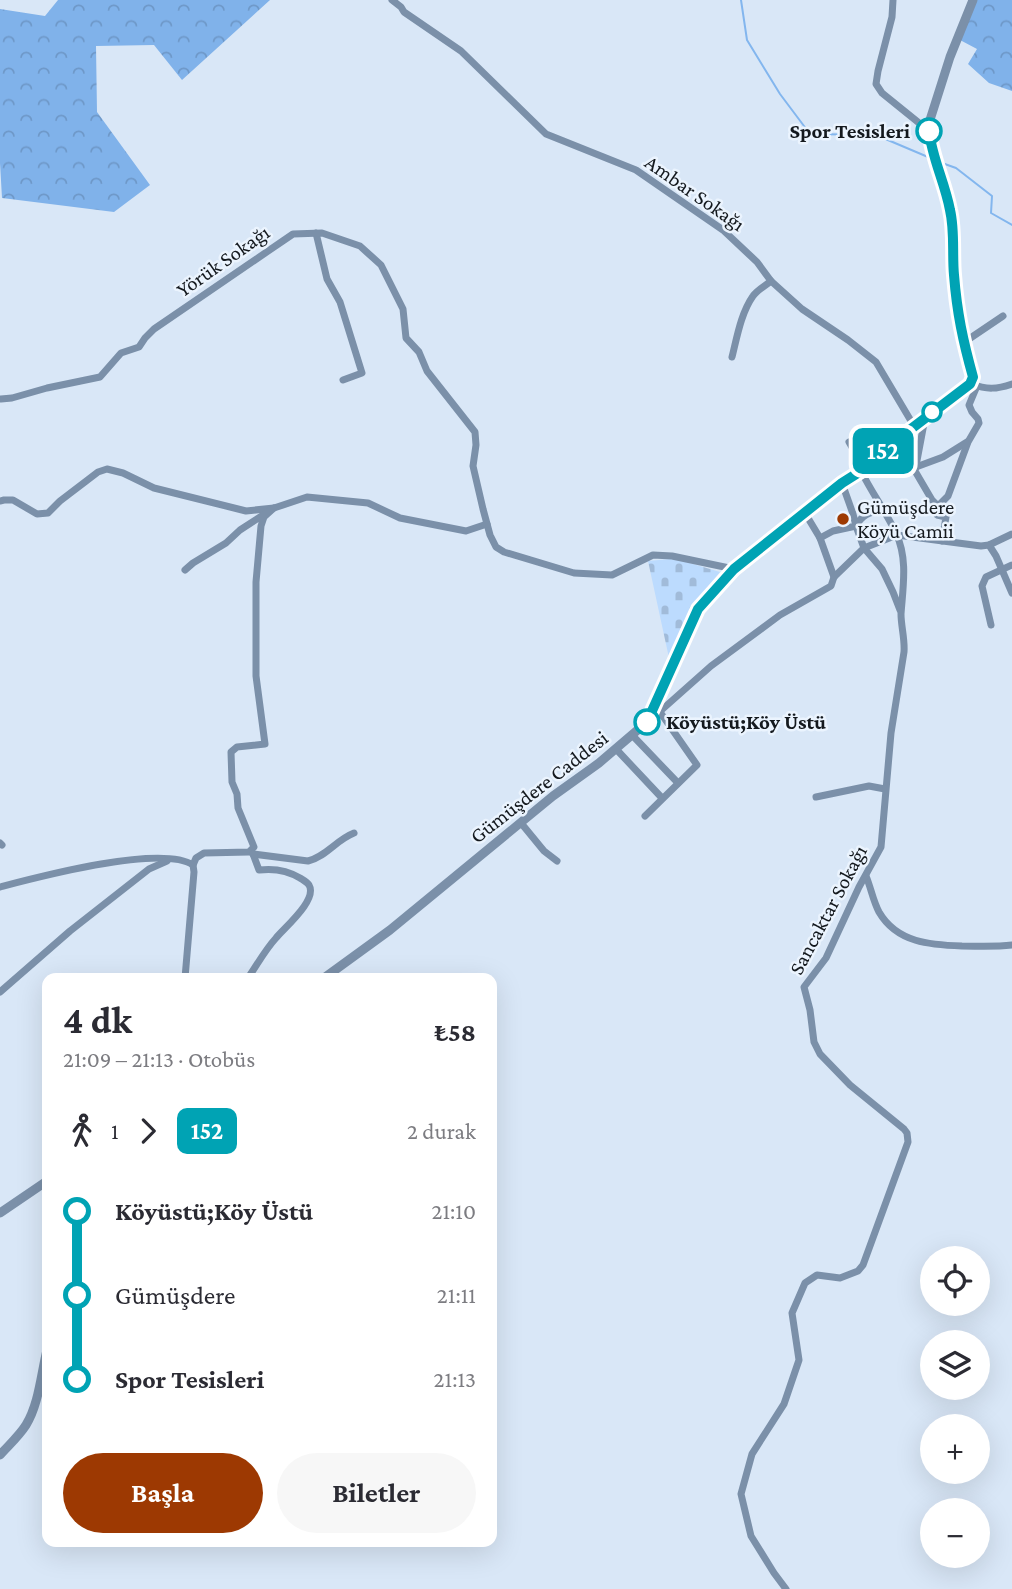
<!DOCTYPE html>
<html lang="tr">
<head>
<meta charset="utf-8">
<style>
  body { margin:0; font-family:"Crimson Pro",serif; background:#f7f7f7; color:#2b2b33; height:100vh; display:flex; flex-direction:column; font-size:26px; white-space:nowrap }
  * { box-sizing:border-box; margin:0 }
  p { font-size:23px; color:#7c7c81 }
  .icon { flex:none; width:38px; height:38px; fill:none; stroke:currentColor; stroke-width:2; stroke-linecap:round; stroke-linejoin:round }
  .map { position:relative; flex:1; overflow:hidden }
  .sheet { position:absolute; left:42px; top:973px; width:455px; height:574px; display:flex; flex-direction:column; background:#fff; border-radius:14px; box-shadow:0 7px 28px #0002 }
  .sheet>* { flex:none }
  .badge { padding:0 14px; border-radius:10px; font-size:24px; line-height:46px }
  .fabs { position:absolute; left:920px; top:1246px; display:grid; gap:14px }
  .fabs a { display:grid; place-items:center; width:70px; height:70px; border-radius:50%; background:#fff; box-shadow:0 7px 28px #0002; font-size:35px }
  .map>.badge { position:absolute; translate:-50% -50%; box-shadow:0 0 0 4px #fff }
  .legs { display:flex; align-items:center; gap:10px; height:77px; padding:0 21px; font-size:23px }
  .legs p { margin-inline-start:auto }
  .headline { display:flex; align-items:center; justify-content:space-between; height:119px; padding:0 21px }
  h1 { font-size:38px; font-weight:700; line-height:52px }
  .cta { display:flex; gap:14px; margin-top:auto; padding:14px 21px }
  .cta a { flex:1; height:80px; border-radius:42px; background:#9d3902; color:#fff; font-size:28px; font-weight:700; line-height:80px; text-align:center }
  .cta a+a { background:#f7f7f7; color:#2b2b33 }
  ul { padding:0 21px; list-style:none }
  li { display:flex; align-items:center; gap:24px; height:84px; font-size:26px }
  li i { display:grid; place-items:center; width:10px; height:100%; margin:0 9px; background:currentColor }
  li i::after { content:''; width:18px; height:18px; margin:-9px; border:5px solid; border-radius:50%; background:#fff }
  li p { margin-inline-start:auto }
  li:first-child i { background:linear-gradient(#0000 50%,currentColor 0) }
  li:last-child i { background:linear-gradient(currentColor 50%,#0000 0) }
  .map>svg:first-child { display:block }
  .forest { fill:url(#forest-crowns) }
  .cemetery { fill:url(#cemetery-stones) }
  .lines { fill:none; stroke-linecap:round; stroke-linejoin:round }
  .stream { stroke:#83b6ee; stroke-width:2 }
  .minor { stroke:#7b90a9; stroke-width:7 }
  .tertiary { stroke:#7b90a9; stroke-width:9 }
  .line-1-casing { stroke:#fff; stroke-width:16 }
  .line-1 { stroke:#00a3b4; stroke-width:10 }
  .stop-1-dot { fill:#fff; stroke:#00a3b4; stroke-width:3.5 }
  .poi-dot { fill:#9d3902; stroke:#ebf4fe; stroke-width:2.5 }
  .labels { text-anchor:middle; stroke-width:5; stroke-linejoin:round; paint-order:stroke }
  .stop-label { font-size:21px; font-weight:bold; fill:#14191e; stroke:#ebf4fe; text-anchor:end }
  .street-label { font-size:21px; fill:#14191e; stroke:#ebf4fe }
  .poi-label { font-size:21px; fill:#14191e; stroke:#ebf4fe; text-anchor:start }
</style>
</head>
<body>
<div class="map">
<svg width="1012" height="1589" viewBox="0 0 1012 1589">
  <defs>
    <pattern id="forest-crowns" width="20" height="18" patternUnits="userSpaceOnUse" patternTransform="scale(1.75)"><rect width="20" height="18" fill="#80b2ea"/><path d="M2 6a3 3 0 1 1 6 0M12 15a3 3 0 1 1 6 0" fill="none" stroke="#6e98c8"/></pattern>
    <pattern id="cemetery-stones" width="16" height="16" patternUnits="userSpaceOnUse" patternTransform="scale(1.75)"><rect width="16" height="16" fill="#bcdbfe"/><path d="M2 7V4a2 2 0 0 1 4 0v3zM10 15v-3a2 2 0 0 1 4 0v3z" fill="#a1bbd9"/></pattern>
  </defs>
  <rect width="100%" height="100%" fill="#d9e7f7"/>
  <g class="forest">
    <path d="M58 0H270L182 80 154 45 96 46 97 112 150 185 114 212 2 198 0 163V9L45 16Z"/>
    <path d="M977 0H1012V91L989 83 968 64 977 49 960 40Z"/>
  </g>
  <path class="cemetery" d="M670 559 683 561 720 572 692 607 669 658 648 561Z"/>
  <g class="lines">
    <g class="stream">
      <path d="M741 0 747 40 780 94 810 134 876 135 928 157"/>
      <path d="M942 163 956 168 992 196 991 213 1012 225"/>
    </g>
    <g class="minor">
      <path d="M392 0 401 7 404 12 461 51 546 134 636 170 723 230 757 262 771 281 802 309 848 340 876 362 914 426"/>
      <path d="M893 0 892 17 878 71 876 84 882 93 929 131"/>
      <path d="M316 233 327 279 340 302 362 373 343 380"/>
      <path d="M963 343 1003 316"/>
      <path d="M732 357C737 337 741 313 753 296 757 290 765 286 771 281"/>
      <path d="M972 384C987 390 997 389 1012 384"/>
      <path d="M1 399 12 398 47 388 100 377 121 353 139 347 145 338 154 329 293 234 322 233 360 246 381 265 403 309 406 338 419 352 427 371 475 432 476 445 473 466 483 509 490 535 496 547 504 552 574 573 612 575 653 555 672 556 734 569"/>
      <path d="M925 418 915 471 932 500 938 506"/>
      <path d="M849 442 864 468"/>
      <path d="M886 448 916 467 943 457 967 442"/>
      <path d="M0 501 4 500H13L37 514 48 513 60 501 98 472 107 469 123 473 154 488 246 511 274 508 307 497 368 503 400 518 466 531 487 524"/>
      <path d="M882 510C869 512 862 515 856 526L864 548 882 569 893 592 900 610"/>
      <path d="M805 513 820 538 834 577"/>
      <path d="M820 538 833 531 856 526 853 514 842 483"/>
      <path d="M942 541 946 517 937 515 938 506 948 496 968 442 979 423 978 419 972 412 969 405 977 386"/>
      <path d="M989 545 996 556 1012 593"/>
      <path d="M185 570 193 563 226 543 240 530 274 508 264 517 261 526 256 582V676L265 744 237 747 231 752 232 782 237 794 238 808 254 847 249 852 204 853 196 858 193 865"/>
      <path d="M991 625 982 586 986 577 1012 565"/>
      <path d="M648 722 711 666 780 615 831 586 834 577 864 548 897 535 981 546 989 545 1012 534"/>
      <path d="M633 736 678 783"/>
      <path d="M616 749 662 798"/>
      <path d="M816 797 869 786 885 789"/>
      <path d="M645 816 697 765 660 712"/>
      <path d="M521 823 544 851 557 861"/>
      <path d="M0 843 2 845"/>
      <path d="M253 854 308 861C327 856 336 840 354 833"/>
      <path d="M866 876C871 888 873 901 879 912 897 943 931 945 962 946 979 946 995 947 1012 945"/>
      <path d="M0 887C38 877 161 844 193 865L194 872 185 978"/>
      <path d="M248 978C257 965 265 950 276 938 284 928 318 900 309 885 307 882 303 880 300 878 287 870 275 868 259 870L253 854"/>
      <path d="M0 992 70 931 149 869 167 861"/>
      <path d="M786 1589 774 1573 751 1536 741 1494 752 1454 784 1404 799 1360 792 1313 805 1283 817 1275 840 1278 858 1271 863 1265 908 1142 907 1133 904 1129 850 1085 820 1054 814 1042 810 1010 804 987 826 958 859 887 881 847 891 733 904 652C905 639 901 626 901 614 903 586 908 559 896 533 886 512 872 493 861 471"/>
    </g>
    <g class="tertiary">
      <path d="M324 978 390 930 553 796 599 763 647 722 698 609 734 569 842 483 861 471 886 448 970 384 973 377 958 322 954 272 953 227 950 209 935 159 930 136 929 123 950 57 973 0"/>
      <path d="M0 1213 47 1181"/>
      <path d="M0 1455C9 1445 19 1436 26 1425 39 1404 41 1374 47 1350"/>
    </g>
  </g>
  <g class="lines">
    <g class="line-1-casing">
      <path id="line-1" d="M647 722 698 609 734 569 842 483 861 471 886 448 970 384 973 377C963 341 957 313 954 275 952 254 955 231 950 210 945 183 932 158 929 131"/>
    </g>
    <use href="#line-1" class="line-1"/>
  </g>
  <g class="stop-1-dot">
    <circle cx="929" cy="131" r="12"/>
    <circle cx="932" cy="412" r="9"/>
    <circle cx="647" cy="722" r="12"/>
  </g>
  <circle class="poi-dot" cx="843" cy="519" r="7"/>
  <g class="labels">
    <g class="stop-label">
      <text x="910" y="138">Spor Tesisleri</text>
      <text x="666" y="729" text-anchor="start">Köyüstü;Köy Üstü</text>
    </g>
    <g class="street-label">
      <text transform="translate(695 193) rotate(35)" y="7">Ambar Sokağı</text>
      <text transform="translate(223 261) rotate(-35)" y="7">Yörük Sokağı</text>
      <text transform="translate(539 787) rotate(-38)" y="7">Gümüşdere Caddesi</text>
      <text transform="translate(828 910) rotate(-62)" y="7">Sancaktar Sokağı</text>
    </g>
    <g class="poi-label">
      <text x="857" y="514">Gümüşdere<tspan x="857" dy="24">Köyü Camii</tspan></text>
    </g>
  </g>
</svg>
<div class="fabs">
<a><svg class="icon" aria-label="locate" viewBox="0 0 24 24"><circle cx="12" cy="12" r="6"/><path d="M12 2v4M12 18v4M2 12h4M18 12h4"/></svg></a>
<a><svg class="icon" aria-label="layers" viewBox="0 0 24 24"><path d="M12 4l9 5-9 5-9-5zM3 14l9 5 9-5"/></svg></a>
<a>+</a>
<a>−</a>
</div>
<b class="badge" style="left:883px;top:451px;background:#00a3b4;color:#fff">152</b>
<section class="sheet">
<div class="headline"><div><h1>4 dk</h1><p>21:09 – 21:13 · Otobüs</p></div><b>₺58</b></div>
<div class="legs"><svg class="icon" aria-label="walk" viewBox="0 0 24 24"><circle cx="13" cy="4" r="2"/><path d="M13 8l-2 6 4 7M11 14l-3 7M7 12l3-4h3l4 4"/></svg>1<svg class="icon" aria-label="forward" viewBox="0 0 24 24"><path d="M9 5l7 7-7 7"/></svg><b class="badge" style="background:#00a3b4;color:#fff">152</b><p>2 durak</p></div>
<ul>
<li><i style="color:#00a3b4"></i><b>Köyüstü;Köy Üstü</b><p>21:10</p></li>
<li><i style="color:#00a3b4"></i><span>Gümüşdere</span><p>21:11</p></li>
<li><i style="color:#00a3b4"></i><b>Spor Tesisleri</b><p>21:13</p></li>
</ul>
<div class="cta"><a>Başla</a><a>Biletler</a></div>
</section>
</div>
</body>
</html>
